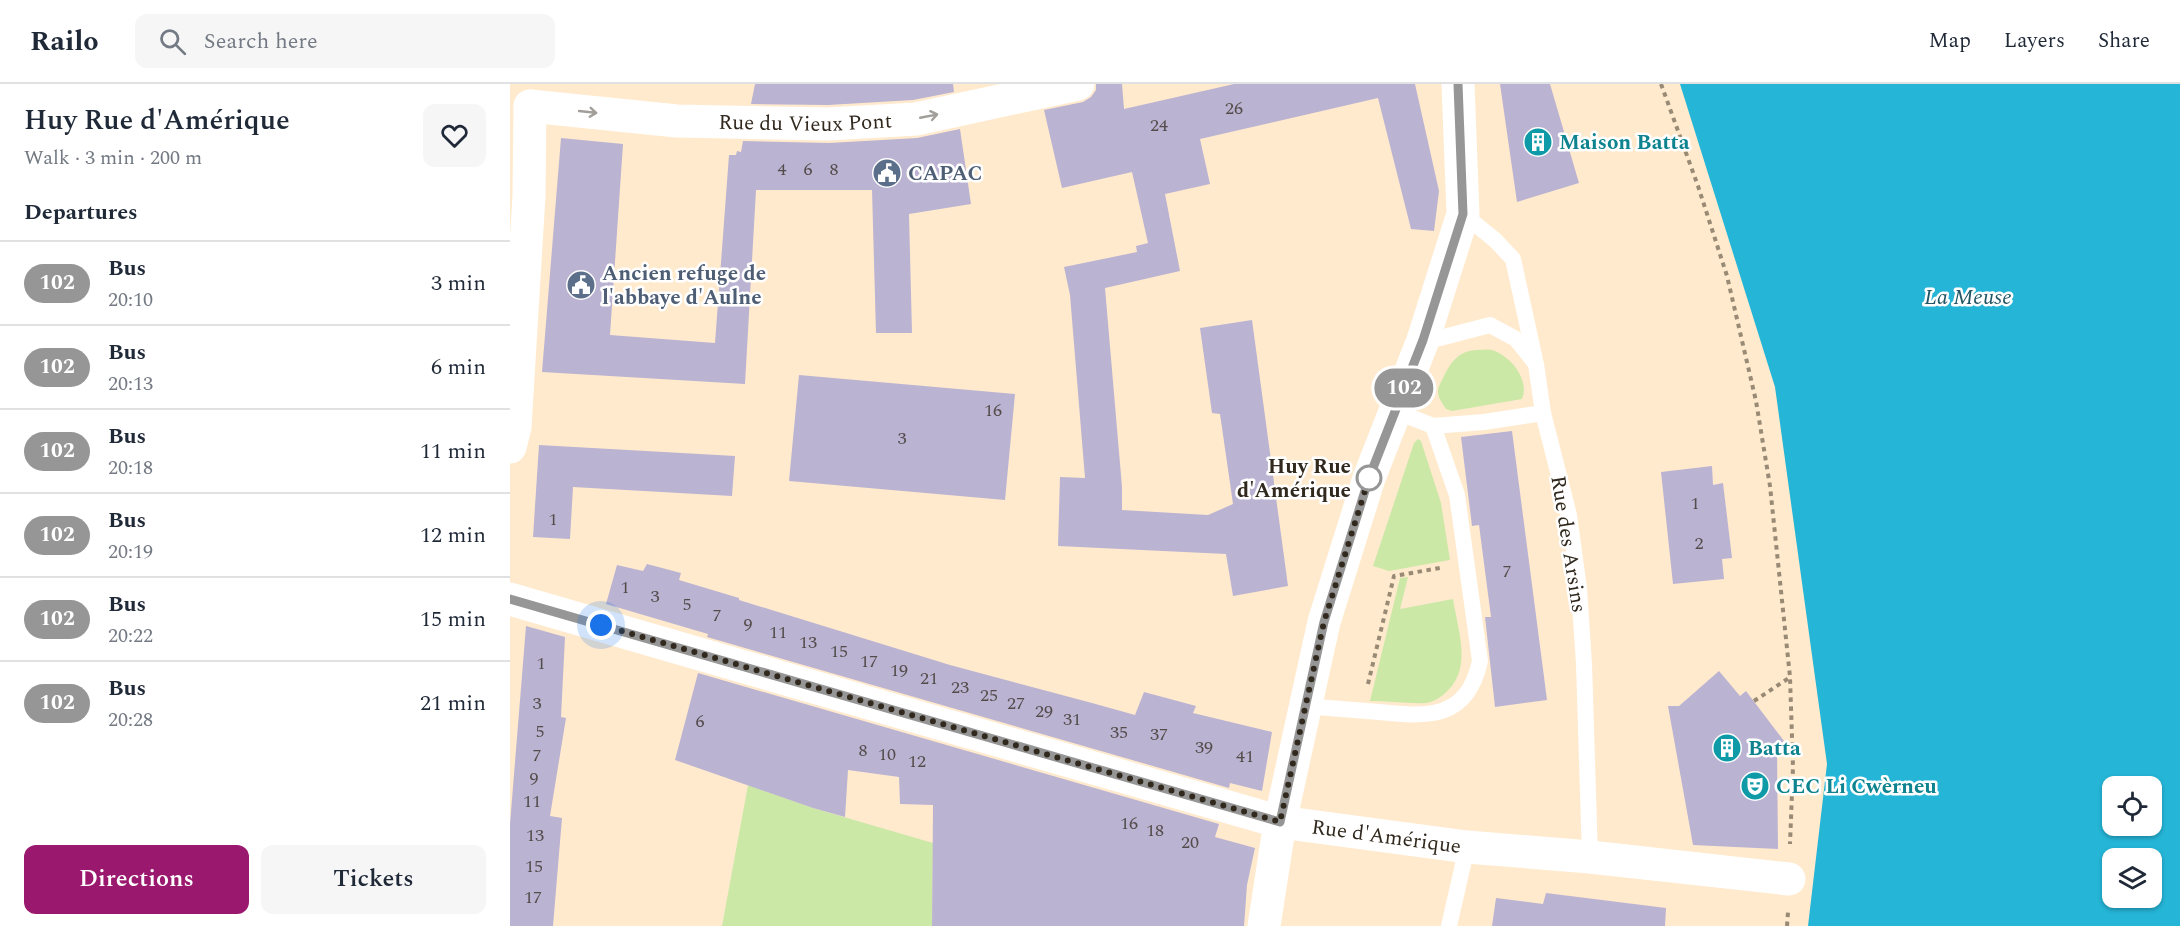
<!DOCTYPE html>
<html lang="en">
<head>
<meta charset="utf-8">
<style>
  body { margin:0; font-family:Spectral,serif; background:#f6f6f7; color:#1f2937; height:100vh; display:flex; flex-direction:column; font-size:22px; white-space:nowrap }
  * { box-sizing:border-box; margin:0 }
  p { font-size:20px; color:#747a83 }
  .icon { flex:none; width:33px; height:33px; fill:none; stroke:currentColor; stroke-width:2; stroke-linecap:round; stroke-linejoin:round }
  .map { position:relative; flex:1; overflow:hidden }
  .drawer { display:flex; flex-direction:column; background:#fff; width:510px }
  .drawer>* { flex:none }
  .badge { padding:0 12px; border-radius:20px; font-size:21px; line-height:39px }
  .fabs { position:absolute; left:1592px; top:692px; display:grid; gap:12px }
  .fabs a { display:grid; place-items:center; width:60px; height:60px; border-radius:12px; background:#fff; box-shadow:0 2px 4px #0004; font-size:30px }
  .you { position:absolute; width:30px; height:30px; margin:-15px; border:4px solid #fff; border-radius:50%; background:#1a73e8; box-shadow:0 0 0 9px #1a73e833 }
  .map>.badge { position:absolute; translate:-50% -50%; box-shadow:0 0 0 3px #fff }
  h2 { padding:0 24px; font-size:22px; line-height:54px }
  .round { display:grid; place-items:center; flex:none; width:63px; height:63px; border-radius:12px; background:#f6f6f7 }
  .headline { display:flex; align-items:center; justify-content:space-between; height:102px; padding:0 24px }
  h1 { font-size:28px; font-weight:600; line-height:45px }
  .primary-button { display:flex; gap:12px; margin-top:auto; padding:12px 24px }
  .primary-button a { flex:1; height:69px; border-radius:12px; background:#9a186d; color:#fff; font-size:24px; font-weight:600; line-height:69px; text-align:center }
  .primary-button a+a { background:#f6f6f7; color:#1f2937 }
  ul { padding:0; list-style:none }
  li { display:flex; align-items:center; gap:18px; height:84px; padding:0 24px; border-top:2px solid #e0e1e3 }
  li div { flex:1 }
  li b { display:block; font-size:22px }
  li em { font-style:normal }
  li .badge { min-width:66px; font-weight:700; text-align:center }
  header { display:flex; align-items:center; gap:36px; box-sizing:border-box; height:84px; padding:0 30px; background:#fff; border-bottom:2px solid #e0e1e3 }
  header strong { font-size:28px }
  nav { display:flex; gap:33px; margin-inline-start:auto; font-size:21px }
  .search { width:420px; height:54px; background:#f6f6f7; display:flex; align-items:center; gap:15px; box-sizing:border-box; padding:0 21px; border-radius:12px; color:#747a83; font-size:22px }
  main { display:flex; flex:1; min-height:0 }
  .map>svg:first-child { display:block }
  .green { fill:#cbe8a7 }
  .water { fill:#25b5d7; fill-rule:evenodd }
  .building { fill:#bbb3d2 }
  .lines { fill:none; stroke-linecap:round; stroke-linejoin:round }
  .path { stroke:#998a76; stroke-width:4; stroke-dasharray:4.5 4.5; stroke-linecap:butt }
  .service { stroke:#fff; stroke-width:16 }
  .minor { stroke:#fff; stroke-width:33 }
  .oneway { stroke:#a29f9a }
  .line-casing { stroke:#fff; stroke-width:14 }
  .line { stroke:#969696; stroke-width:9 }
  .walk { stroke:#31291e; stroke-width:6; stroke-dasharray:0 10.8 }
  .stop-dot { fill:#fff; stroke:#969696; stroke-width:3 }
  .labels { text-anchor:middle; stroke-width:5; stroke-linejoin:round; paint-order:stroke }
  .number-label { font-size:18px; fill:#544c4b }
  .street-label { font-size:21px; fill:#31291e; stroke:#fff }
  .culture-label { font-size:21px; font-weight:bold; fill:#0d838f; stroke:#fff; text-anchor:start }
  .service-label { font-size:21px; font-weight:bold; fill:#4e5e75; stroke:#fff; text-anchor:start }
  .stop-label { font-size:21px; font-weight:bold; fill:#31291e; stroke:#fff; text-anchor:end }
  .water-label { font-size:22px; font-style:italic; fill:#205564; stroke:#fff }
</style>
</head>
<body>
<header>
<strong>Railo</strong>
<div class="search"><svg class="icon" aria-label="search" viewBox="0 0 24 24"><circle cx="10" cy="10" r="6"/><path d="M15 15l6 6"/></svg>Search here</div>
<nav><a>Map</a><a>Layers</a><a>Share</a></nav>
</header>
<main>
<section class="drawer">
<div class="headline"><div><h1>Huy Rue d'Amérique</h1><p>Walk · 3 min · 200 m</p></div><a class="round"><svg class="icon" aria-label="heart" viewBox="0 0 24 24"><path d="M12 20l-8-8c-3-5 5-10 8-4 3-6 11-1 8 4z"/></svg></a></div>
<h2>Departures</h2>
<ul>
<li><span class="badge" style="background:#969696;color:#fff">102</span><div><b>Bus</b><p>20:10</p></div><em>3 min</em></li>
<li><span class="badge" style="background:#969696;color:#fff">102</span><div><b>Bus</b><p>20:13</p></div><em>6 min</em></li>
<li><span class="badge" style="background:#969696;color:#fff">102</span><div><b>Bus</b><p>20:18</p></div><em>11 min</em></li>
<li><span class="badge" style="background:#969696;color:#fff">102</span><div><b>Bus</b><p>20:19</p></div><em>12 min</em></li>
<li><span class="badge" style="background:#969696;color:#fff">102</span><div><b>Bus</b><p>20:22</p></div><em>15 min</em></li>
<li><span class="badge" style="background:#969696;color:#fff">102</span><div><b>Bus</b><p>20:28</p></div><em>21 min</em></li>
</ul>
<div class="primary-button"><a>Directions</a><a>Tickets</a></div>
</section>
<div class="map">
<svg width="1670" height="842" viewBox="0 0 1670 842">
  <rect width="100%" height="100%" fill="#ffeacd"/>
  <g class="green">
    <path d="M967 266C972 266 977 265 982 266 1001 272 1020 296 1012 315L942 327 936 325C933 320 928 314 928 308 928 303 931 298 933 294 941 278 948 267 967 266Z"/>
    <path d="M908 355 911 357 931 419 940 476 879 487 863 482 904 359Z"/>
    <path d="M898 493 890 525 943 515C948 548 964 587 933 611 928 615 922 618 916 619 898 620 878 617 860 617L890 494Z"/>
    <path d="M238 701 303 724 423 759 422 842H212Z"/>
  </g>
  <path class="water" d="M1170 0H1670V842H1298L1317 680 1265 303ZM1602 702H1641V741H1602ZM1602 774H1641V813H1602Z"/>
  <g class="building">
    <path d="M245 0H443L444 8 403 16 318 21 241 20Z"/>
    <path d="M586 0H612L614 25 724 0H905L929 107 924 147 901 145 868 14 690 55 700 100 655 110 670 187 595 204 612 403V426L698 431 723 420 710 330 702 329 690 244 742 236 778 502 723 512 716 470 548 462 550 393 575 394 560 211 554 183 627 168 626 162 638 159 622 88 552 104 534 26 573 18 581 13 586 6Z"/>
    <path d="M990 0H1040L1069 99 1007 118Z"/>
    <path d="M450 45 461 120 399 130 402 249H366L362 106H246L235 300 32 288 51 54 113 60 100 251 205 259 219 71H226L227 67 231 68 233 57 319 59 407 54Z"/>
    <path d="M289 291 505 310 495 416 279 397Z"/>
    <path d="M1002 347 1037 616 985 623 975 533H981L969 441 962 442 951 353Z"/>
    <path d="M29 361 225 372 222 412 63 403 60 455 23 453Z"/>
    <path d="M1202 382 1203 401 1213 399 1222 474 1212 475 1214 495 1163 500 1151 388Z"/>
    <path d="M137 480 171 489 169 496 229 514V516L440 581 582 619 625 631 634 608 686 622 683 629 762 648 752 707 720 699 719 704 197 553 198 550 96 520 107 481 133 487Z"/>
    <path d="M16 542 55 553 51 633 56 634 40 732 52 734 43 842H0V740Z"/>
    <path d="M1209 587 1230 612 1236 607 1274 657 1267 662 1268 765 1183 761 1158 622H1169Z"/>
    <path d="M188 589 709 740 705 753 745 764 737 801 734 842H422L423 721 390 720 389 693 338 686 335 733 303 724 165 676Z"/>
    <path d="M1036 809 1156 824 1155 842H982L986 814 1033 820Z"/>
  </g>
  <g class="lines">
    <g class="path">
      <path d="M1151 0 1188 102 1217 192 1246 317 1260 402 1280 593 1283 683 1280 760"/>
      <path d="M858 600 884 492 930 484"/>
      <path d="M1244 617 1279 594"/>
      <path d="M1277 842 1278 828"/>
    </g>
    <g class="service">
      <path d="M953 130 985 156 1003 175 1025 276"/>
      <path d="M913 256 930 254 980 241 1006 255 1026 280 1033 329 1059 431 1069 504 1074 580 1080 773"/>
      <path d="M885 327 923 342 974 338 1033 329"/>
      <path d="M794 622C819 624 844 626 869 628 918 633 957 636 970 577L947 411 923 342"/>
      <path d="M939 842 957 763"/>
    </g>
    <g class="minor">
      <path id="s1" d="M20 22 167 37 318 40 406 35 568 0"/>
      <path d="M0 363 5 343 19 112 20 22"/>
      <path id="s2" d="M0 515 770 738 957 763 1080 773 1279 795"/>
      <path d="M754 842 770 738 814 538 859 394 913 256 953 130 948 0"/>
    </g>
  </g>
  <defs><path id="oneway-shaft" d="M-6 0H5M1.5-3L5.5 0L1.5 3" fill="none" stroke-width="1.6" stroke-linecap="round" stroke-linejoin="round" transform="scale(1.5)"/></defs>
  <g class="oneway">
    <use href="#oneway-shaft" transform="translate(78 28) rotate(6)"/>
    <use href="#oneway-shaft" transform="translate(419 32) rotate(-11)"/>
  </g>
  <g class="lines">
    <g class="line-casing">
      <path id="line" d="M0 515 770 738 814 538 859 394 913 256 953 130 948 0"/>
    </g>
    <use href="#line" class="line"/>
    <path class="walk" d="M91 541 770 738 814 538 859 394"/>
  </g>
  <defs>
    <g id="building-disc" transform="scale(1.5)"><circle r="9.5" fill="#0f9aa8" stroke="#fff"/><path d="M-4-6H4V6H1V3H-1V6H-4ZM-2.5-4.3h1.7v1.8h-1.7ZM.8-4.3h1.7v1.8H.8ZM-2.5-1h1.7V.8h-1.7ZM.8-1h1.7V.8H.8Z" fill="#fff"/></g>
    <g id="civic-disc" transform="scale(1.5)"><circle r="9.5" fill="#5c6f8a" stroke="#fff"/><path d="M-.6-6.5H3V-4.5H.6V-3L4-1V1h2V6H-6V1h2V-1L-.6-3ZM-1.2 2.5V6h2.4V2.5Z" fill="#fff"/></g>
    <g id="theatre-disc" transform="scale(1.5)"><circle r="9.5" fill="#0f9aa8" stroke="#fff"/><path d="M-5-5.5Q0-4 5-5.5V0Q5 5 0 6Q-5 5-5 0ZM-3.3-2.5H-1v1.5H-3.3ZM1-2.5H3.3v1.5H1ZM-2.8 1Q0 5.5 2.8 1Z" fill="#fff"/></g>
  </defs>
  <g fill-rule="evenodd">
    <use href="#building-disc" x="1028" y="58"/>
    <use href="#civic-disc" x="377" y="89"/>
    <use href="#civic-disc" x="71" y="201"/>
    <use href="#building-disc" x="1217" y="664"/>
    <use href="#theatre-disc" x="1245" y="702"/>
  </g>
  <circle class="stop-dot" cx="859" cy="394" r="12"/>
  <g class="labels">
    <g class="number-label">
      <text x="724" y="30">26</text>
      <text x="649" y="47">24</text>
      <text x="272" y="91">4</text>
      <text x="298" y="91">6</text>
      <text x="324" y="91">8</text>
      <text x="483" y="332">16</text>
      <text x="392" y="360">3</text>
      <text x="1185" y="425">1</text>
      <text x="43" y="441">1</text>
      <text x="1189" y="465">2</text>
      <text x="997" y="493">7</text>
      <text x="115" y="509">1</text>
      <text x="145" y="518">3</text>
      <text x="177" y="526">5</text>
      <text x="207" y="537">7</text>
      <text x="238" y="546">9</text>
      <text x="268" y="554">11</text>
      <text x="298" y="564">13</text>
      <text x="329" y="573">15</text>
      <text x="359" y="583">17</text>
      <text x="31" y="585">1</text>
      <text x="389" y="592">19</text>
      <text x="419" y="600">21</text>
      <text x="450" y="609">23</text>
      <text x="479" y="617">25</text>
      <text x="27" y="625">3</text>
      <text x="506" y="625">27</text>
      <text x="534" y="633">29</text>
      <text x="562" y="641">31</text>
      <text x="190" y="643">6</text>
      <text x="30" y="653">5</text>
      <text x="609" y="654">35</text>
      <text x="649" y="656">37</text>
      <text x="694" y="669">39</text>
      <text x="353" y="672">8</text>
      <text x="377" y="676">10</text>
      <text x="27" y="677">7</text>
      <text x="735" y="678">41</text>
      <text x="407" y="683">12</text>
      <text x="24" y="700">9</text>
      <text x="22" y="723">11</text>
      <text x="619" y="745">16</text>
      <text x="645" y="752">18</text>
      <text x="25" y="757">13</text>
      <text x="680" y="764">20</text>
      <text x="24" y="788">15</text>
      <text x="23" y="819">17</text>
    </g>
    <g class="street-label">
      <text dy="7" stroke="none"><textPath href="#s1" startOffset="276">Rue du Vieux Pont</textPath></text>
      <text transform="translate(1059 460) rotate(81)" y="7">Rue des Arsins</text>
      <text dy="7" stroke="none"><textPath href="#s2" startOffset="909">Rue d'Amérique</textPath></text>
    </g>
    <g class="culture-label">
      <text x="1049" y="65">Maison Batta</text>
      <text x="1238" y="671">Batta</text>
      <text x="1266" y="709">CEC Li Cwèrneu</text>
    </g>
    <g class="service-label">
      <text x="398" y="96">CAPAC</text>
      <text x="92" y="196">Ancien refuge de<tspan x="92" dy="24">l'abbaye d'Aulne</tspan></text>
    </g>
    <g class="stop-label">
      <text x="841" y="389">Huy Rue<tspan x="841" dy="24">d'Amérique</tspan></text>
    </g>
    <g class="water-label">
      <text x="1458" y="220">La Meuse</text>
    </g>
  </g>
</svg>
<div class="fabs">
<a><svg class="icon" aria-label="locate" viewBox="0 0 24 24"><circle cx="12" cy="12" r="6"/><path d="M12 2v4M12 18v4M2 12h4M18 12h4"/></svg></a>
<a><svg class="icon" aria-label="layers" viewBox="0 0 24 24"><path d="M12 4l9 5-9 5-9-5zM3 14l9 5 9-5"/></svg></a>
</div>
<div class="you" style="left:91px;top:541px"></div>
<b class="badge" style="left:894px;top:304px;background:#969696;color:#fff">102</b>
</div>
</main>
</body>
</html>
